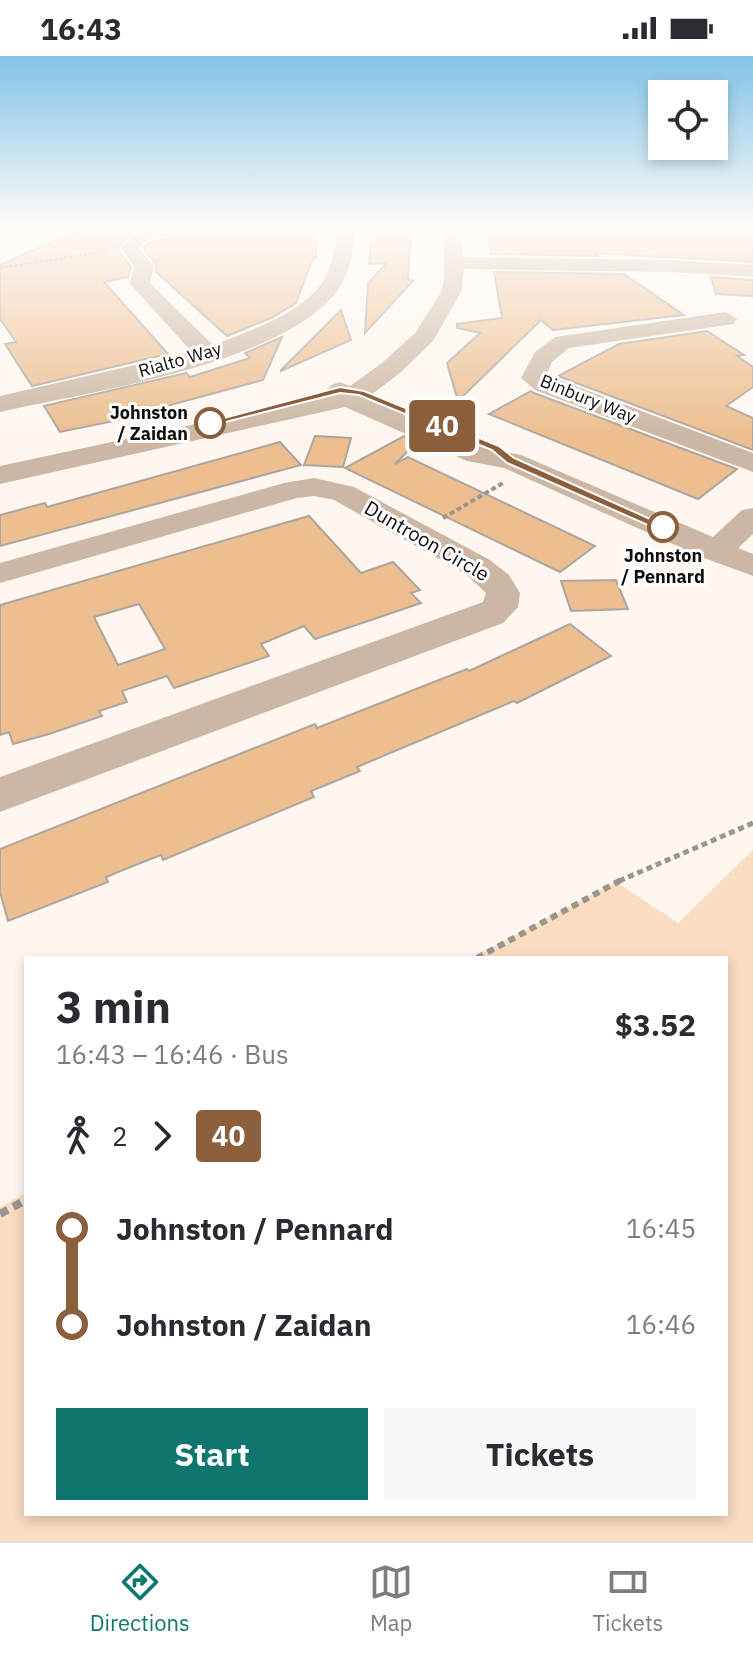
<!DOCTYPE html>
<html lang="en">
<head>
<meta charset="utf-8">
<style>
  body { margin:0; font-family:"IBM Plex Sans",sans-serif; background:#f7f7f7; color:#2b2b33; height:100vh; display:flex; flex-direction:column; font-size:30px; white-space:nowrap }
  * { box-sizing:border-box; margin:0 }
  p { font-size:26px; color:#7c7c81 }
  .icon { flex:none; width:44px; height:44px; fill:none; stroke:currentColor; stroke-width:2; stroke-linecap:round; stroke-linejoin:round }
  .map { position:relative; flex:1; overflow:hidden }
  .sheet { position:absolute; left:24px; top:900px; width:704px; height:560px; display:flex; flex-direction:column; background:#fff; border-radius:0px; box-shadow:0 4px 12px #0003 }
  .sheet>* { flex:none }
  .badge { padding:0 16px; border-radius:6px; font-size:28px; line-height:52px }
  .buttons { position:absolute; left:648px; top:24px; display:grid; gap:16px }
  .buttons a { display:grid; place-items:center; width:80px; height:80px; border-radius:0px; background:#fff; box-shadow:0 4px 12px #0003; font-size:40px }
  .map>.badge { position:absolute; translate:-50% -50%; box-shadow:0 0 0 4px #fff }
  .legs { display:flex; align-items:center; gap:12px; height:88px; padding:0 32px; font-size:26px }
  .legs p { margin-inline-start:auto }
  .overview { display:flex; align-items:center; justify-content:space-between; height:136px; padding:0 32px }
  h1 { font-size:44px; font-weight:700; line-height:60px }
  .primary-button { display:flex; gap:16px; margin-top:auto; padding:16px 32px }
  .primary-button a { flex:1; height:92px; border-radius:0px; background:#0f766e; color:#fff; font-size:32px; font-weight:700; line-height:92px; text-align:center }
  .primary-button a+a { background:#f7f7f7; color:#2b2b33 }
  ul { padding:0 32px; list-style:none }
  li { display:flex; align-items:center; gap:28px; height:96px; font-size:30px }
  li i { display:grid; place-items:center; width:12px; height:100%; margin:0 10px; background:currentColor }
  li i::after { content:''; width:20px; height:20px; margin:-10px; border:6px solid; border-radius:50%; background:#fff }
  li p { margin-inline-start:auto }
  li:first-child i { background:linear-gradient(#0000 50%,currentColor 0) }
  li:last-child i { background:linear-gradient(currentColor 50%,#0000 0) }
  .status { display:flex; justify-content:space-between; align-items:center; height:56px; padding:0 40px; background:#fff; direction:ltr }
  .status svg { height:22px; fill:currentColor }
  .menu { display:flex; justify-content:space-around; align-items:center; height:112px; border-top:2px solid #e1e1e2; background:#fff; font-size:22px; color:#7c7c81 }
  .menu a { display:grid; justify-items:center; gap:4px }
  .menu .active { color:#0f766e }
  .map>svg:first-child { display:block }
  .green { fill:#faddc1 }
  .building { fill:#ecbe90; stroke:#ada69f; stroke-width:2; fill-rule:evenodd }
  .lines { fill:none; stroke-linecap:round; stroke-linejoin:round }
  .path-far4 { stroke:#9b9590; stroke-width:2; stroke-dasharray:3 2; stroke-linecap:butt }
  .path-far3 { stroke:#9b9590; stroke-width:4; stroke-dasharray:5 3; stroke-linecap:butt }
  .path-far2 { stroke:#9b9590; stroke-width:5; stroke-dasharray:6 4; stroke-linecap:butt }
  .path-far1 { stroke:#9b9590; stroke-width:6; stroke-dasharray:7 5; stroke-linecap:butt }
  .path { stroke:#9b9590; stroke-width:8; stroke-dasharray:9 6; stroke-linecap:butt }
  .minor { fill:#cbb7a3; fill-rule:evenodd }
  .line-1 { fill:#8b5e3c; stroke:#fff; stroke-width:2 }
  .stop-1-dot { fill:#fff; stroke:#8b5e3c; stroke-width:4 }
  .labels { text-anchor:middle; stroke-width:6; stroke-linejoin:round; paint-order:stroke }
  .far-street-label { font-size:18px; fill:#0f0d0b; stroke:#fff }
  .far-stop-label { font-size:18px; font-weight:bold; fill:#0f0d0b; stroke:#fff; text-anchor:end }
  .street-label { font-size:20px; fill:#0f0d0b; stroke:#fff }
</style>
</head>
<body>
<div class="status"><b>16:43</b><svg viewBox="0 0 49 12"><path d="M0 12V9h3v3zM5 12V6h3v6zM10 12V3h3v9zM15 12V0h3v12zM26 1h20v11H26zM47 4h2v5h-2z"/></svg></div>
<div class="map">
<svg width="753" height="1485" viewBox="0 0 753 1485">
  <rect width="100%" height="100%" fill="#fef6ef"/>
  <path class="green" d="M753 794V1485H0V1151L26 1137V1458H726V902H472L616 826 678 867Z"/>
  <g class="building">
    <path d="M85 171H142L135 173 117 192 131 211 128 221 104 226 168 298 32 330 5 288 16 286 0 263V209Z"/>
    <path d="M194 171H306L316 176V202H313L296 247 271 262 227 280 156 216V208L143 192 150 186 189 178Z"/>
    <path d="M373 171H411L408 223 413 225 365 277 368 227 387 207 369 208Z"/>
    <path d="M486 171 753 173V206L593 197 598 200 491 198Z"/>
    <path d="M494 216 624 218 684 259 553 274 541 264 458 345 447 307 480 277 457 272V268L502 262Z"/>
    <path d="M711 221 753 224V240L716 238Z"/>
    <path d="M341 254 351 284 281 315V314Z"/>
    <path d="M707 275 744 299 737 300 753 311V331L726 350 753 362V394L558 320 619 288Z"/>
    <path d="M282 281 263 324 170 349 173 353 60 376 44 350 186 317 190 321 250 302 245 297Z"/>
    <path d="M531 335 534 337 737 413 698 443 489 358Z"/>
    <path d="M315 380 351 382 343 411 304 409Z"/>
    <path d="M404 380 417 386 395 408 408 401 595 490 560 516 345 412Z"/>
    <path d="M280 386 301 409 0 490V459L45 447 47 451Z"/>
    <path d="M309 460 361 517 393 506 420 534 411 537 421 547 315 583 304 570 261 588 269 600 174 632 167 620 122 635 127 646 99 655 102 660 49 678 13 688 9 676 0 679V549ZM139 548 165 593 118 609 94 561Z"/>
    <path d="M616 524 628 553 571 555 561 525Z"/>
    <path d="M570 568 611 600 517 647 514 645 357 711 360 715 311 735 314 741 163 804 161 799 133 810 106 821 108 826 8 865 0 836V793L315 668 317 672 467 613 469 615Z"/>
  </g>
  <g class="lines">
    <path class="path-far4" d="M0 212 108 195"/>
    <path class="path-far3" d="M443 462 503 427"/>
    <path class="path-far2" d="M619 825 753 767"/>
    <path class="path-far1" d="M477 902 623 823"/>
    <path class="path" d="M0 1158 26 1144"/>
    <g class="minor">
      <path d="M156 171H191L188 175 149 183 139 192 154 210 150 227 213 289C249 275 299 259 323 226 333 210 335 189 338 171H356C353 194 351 216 337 235 281 309 88 336 0 356V340L192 296 130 228 134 210 120 192 137 175Z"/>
      <path d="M443 171H461L463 201 672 204 753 209V221L672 216 464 213 461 236 433 285 400 317 367 342 484 392 521 399 713 481 742 454 753 452V478L738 492 753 498V520L704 502 504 412 467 405 345 351 0 428V410L331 339 327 334 331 329 340 326 350 330 382 307 415 277 441 236 444 224Z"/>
      <path d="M726 256 737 263 734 268 569 292 552 306 546 319 753 397V416L535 334 521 322 535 296 555 281Z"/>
      <path d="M314 422 354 431 490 504 509 519 520 537 518 551 503 567 0 756V721L483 546 486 537 466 518 334 444 314 440 297 442 0 527V507L284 427Z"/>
    </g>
  </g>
  <linearGradient id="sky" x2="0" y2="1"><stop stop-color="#81c3e6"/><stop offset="0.45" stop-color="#fffbf8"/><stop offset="1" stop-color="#fffbf8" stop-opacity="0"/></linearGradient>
  <rect width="753" height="379" fill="url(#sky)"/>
  <path class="line-1" d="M340 331 364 335 499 390 514 402 668 471 659 474 507 407 492 394 359 339 340 337 210 370 205 367Z"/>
  <g class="stop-1-dot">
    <circle cx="210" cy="367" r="14"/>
    <circle cx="663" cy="471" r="14"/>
  </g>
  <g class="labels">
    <g class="far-street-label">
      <text transform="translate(180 304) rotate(-16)" y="6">Rialto Way</text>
      <text transform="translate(588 343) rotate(22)" y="6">Binbury Way</text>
    </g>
    <g class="far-stop-label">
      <text x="188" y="363">Johnston<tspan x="188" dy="21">/ Zaidan</tspan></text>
      <text x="663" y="506" text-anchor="middle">Johnston<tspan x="663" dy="21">/ Pennard</tspan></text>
    </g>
    <g class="street-label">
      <text transform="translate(427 485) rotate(30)" y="7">Duntroon Circle</text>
    </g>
  </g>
</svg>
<div class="buttons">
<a><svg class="icon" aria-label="locate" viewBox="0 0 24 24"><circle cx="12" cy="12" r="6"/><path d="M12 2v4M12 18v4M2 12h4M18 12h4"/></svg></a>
</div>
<b class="badge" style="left:442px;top:370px;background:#8b5e3c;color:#fff">40</b>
<section class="sheet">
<div class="overview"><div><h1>3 min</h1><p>16:43 – 16:46 · Bus</p></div><b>$3.52</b></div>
<div class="legs"><svg class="icon" aria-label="walk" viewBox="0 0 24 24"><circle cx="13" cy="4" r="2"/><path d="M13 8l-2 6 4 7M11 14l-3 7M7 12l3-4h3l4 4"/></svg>2<svg class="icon" aria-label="forward" viewBox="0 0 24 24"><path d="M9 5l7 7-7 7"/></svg><b class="badge" style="background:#8b5e3c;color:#fff">40</b></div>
<ul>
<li><i style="color:#8b5e3c"></i><b>Johnston / Pennard</b><p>16:45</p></li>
<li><i style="color:#8b5e3c"></i><b>Johnston / Zaidan</b><p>16:46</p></li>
</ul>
<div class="primary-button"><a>Start</a><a>Tickets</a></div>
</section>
</div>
<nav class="menu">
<a class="active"><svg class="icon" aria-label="directions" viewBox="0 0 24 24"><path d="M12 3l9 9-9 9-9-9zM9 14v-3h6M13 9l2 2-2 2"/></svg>Directions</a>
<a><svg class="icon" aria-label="map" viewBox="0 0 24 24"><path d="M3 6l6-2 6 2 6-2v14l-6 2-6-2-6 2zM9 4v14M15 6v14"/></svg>Map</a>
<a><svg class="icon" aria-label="tickets" viewBox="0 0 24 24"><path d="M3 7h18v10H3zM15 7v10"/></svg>Tickets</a>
</nav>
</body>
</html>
